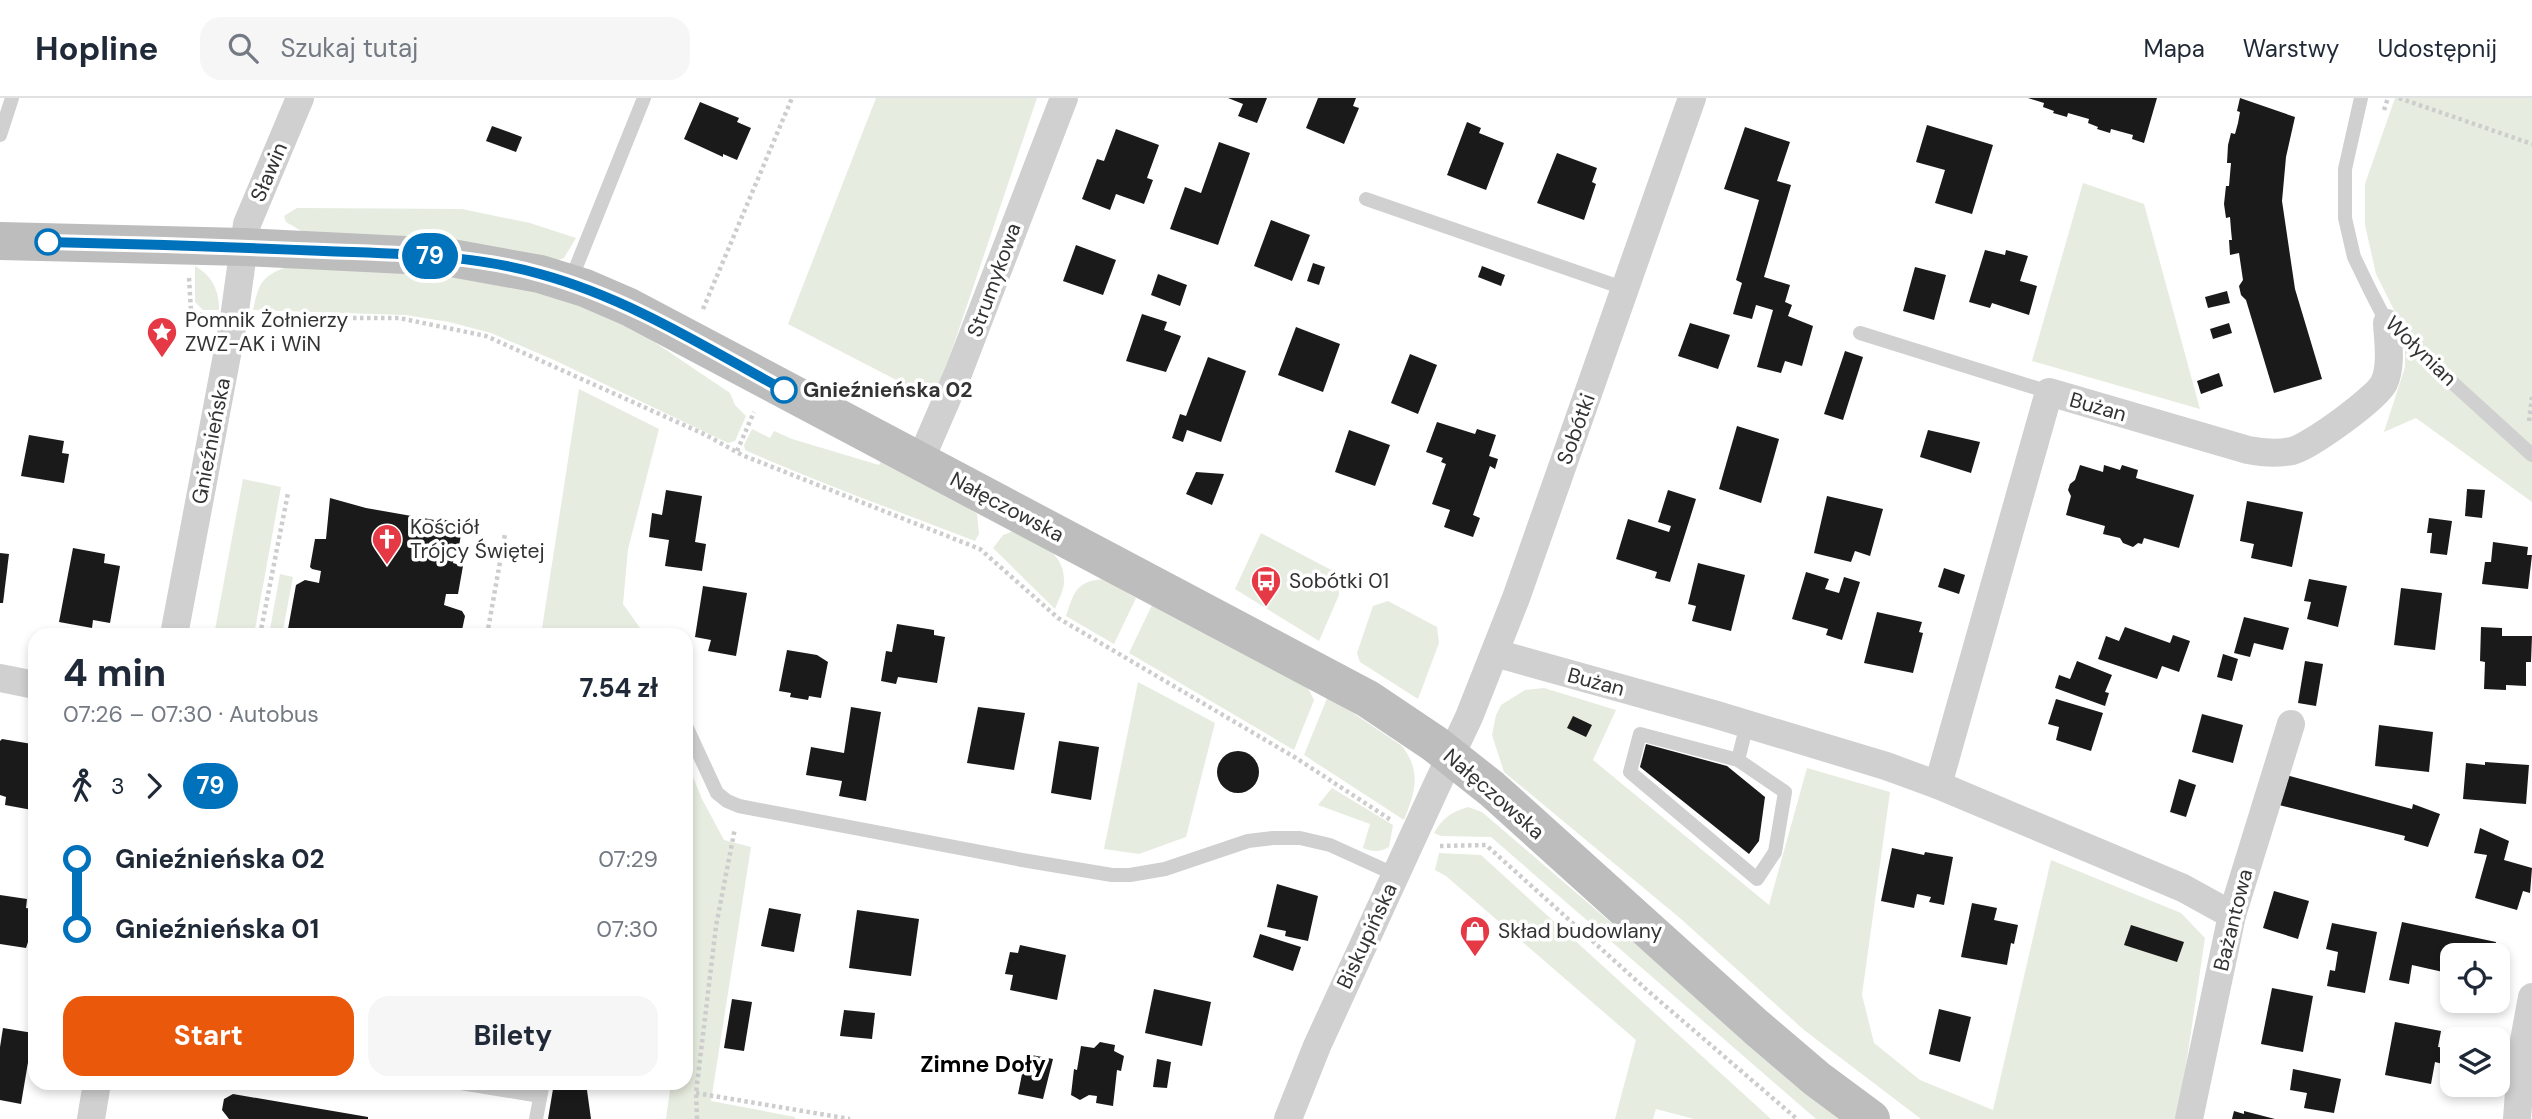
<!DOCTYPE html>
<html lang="pl">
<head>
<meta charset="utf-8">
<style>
  body { margin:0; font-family:"DM Sans",sans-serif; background:#f6f6f7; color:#1f2937; height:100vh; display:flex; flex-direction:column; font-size:26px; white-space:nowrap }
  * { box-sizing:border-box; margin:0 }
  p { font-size:23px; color:#747a83 }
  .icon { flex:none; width:38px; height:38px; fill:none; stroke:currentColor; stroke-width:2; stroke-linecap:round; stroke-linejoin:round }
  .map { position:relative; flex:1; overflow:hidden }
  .details { position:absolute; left:28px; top:530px; width:665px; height:462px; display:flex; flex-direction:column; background:#fff; border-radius:21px; box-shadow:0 4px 10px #0003 }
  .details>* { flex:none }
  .badge { padding:0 14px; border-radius:23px; font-size:24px; line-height:46px }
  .buttons { position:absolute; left:2440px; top:845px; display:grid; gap:14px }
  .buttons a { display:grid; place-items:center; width:70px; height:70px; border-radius:14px; background:#fff; box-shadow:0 4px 10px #0003; font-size:35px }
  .map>.badge { position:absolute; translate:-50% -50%; box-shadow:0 0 0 4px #fff }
  .legs { display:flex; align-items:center; gap:10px; height:77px; padding:0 35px; font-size:23px }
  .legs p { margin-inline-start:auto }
  .overview { display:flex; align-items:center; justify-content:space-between; height:119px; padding:0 35px }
  h1 { font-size:38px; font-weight:700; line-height:52px }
  .primary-button { display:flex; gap:14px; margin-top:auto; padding:14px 35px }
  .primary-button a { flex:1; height:80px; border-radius:21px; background:#ea580c; color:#fff; font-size:28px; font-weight:700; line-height:80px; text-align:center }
  .primary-button a+a { background:#f6f6f7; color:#1f2937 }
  ul { padding:0 35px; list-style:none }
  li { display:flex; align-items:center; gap:24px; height:70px; font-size:26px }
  li i { display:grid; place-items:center; width:10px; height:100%; margin:0 9px; background:currentColor }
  li i::after { content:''; width:18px; height:18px; margin:-9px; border:5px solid; border-radius:50%; background:#fff }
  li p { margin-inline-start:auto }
  li:first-child i { background:linear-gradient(#0000 50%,currentColor 0) }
  li:last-child i { background:linear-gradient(currentColor 50%,#0000 0) }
  header { display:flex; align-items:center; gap:42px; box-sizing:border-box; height:98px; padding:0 35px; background:#fff; border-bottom:2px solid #e0e1e3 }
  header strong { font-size:33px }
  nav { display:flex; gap:38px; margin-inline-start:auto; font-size:24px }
  .search { width:490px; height:63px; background:#f6f6f7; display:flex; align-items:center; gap:18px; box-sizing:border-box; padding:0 24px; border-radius:21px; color:#747a83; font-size:26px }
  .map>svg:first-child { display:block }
  .green { fill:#e6ecdf }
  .building { fill:#1a1a1a }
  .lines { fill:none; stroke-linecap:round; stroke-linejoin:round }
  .path { stroke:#cdcdcd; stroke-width:4.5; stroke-dasharray:3.5 3.5; stroke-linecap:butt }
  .lane { stroke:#d0d0d0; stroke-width:14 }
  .street { stroke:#d0d0d0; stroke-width:28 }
  .secondary { stroke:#bdbdbd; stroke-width:38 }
  .line-1-casing { stroke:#fff; stroke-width:16 }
  .line-1 { stroke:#0072bc; stroke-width:10 }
  .stop-1-dot { fill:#fff; stroke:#0072bc; stroke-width:3.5 }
  .labels { text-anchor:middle; stroke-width:7; stroke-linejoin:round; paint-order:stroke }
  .street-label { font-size:21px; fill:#333; stroke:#fff }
  .poi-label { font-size:21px; fill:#333; stroke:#fff; text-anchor:start }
  .stop-label { font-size:21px; font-weight:bold; fill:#333; stroke:#fff; text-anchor:start }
  .neighbourhood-label { font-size:23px; font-weight:bold; fill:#000; stroke:#fff }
</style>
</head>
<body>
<header>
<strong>Hopline</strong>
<div class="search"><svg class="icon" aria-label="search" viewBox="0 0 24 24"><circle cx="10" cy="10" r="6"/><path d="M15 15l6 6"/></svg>Szukaj tutaj</div>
<nav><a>Mapa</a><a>Warstwy</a><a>Udostępnij</a></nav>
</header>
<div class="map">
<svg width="2532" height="1021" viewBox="0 0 2532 1021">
  <rect width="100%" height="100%" fill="#fff"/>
  <g class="green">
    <path d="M876 0H1037L935 302 788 226Z"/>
    <path d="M2395 0H2532V404L2416 320 2384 334 2405 269V234L2376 176 2365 127V86Z"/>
    <path d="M2083 85 2144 106 2200 311 2032 263Z"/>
    <path d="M297 110 462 111 530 125 576 140 564 160 556 163 303 134 286 124 284 118Z"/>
    <path d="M195 168C212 178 219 192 219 212H203L195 204Z"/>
    <path d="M289 168 358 169 517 186 578 205 635 231 730 295 735 307 746 318 735 343 728 345 554 262 491 235 449 224 405 217 253 212C259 184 262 178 289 168Z"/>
    <path d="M579 291 659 331 628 451 623 506 645 537H541Z"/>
    <path d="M752 331 770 340 774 333 792 341 879 367 883 360 957 400 977 416 979 436 975 443C898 413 821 386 745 352L744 347Z"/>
    <path d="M243 381 281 389 254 537H214Z"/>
    <path d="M1014 433C1037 443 1065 454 1064 484 1064 492 1058 503 1055 511L993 450 1003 437Z"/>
    <path d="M1261 435 1337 475 1339 497 1319 543 1235 491Z"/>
    <path d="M280 476 293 479 282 537H269Z"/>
    <path d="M1104 481 1136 500 1114 546 1066 518C1074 494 1076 483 1104 481Z"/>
    <path d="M1388 503 1437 529 1439 545 1418 601 1360 564 1357 555 1373 508Z"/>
    <path d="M1153 505 1307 588 1314 602 1294 652 1129 555Z"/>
    <path d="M1138 584 1215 625 1186 739 1139 756 1104 751Z"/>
    <path d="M1544 590 1616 612 1593 662 1769 807 1807 670 1890 694 1862 897 1874 945 1920 982 1993 1012 2051 762 2181 815 2205 840 2178 1021H1921L1804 932 1681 821 1504 674 1492 637 1496 617 1501 607 1525 592Z"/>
    <path d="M1328 598 1402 648C1422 674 1415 694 1404 722L1304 657Z"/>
    <path d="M686 662 702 701 724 742 751 749 711 1003 795 1019V1021H666L671 985H686Z"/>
    <path d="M1332 690 1393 727 1389 749C1380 754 1373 754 1363 750L1370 726 1318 707Z"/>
    <path d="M1468 709 1482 714 1840 1021H1816L1491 739 1441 738 1434 735C1443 720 1451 714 1468 709Z"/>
    <path d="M1439 755 1481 757 1771 1021H1694L1656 1011 1653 1021H1615L1636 942 1446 778 1435 772Z"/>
  </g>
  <g class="building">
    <path d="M1228 0H1267L1257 25 1238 18 1243 6Z"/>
    <path d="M1318 0H1356L1353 8 1359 10 1344 46 1306 30Z"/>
    <path d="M2028 0H2157L2144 45 2132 41 2133 37 2111 31 2110 35 2097 31 2098 29 2088 25 2089 21 2068 15 2067 19 2053 15 2054 13 2043 9 2044 5Z"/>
    <path d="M2240 0 2295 19 2286 59 2282 103 2295 191 2322 281 2274 295 2246 202 2241 197 2239 188 2243 182 2239 155 2230 157 2229 142H2232L2231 132 2230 119 2226 120 2224 106 2226 88H2229L2231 65H2227L2228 47 2231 35 2235 36 2238 25 2240 14 2237 13Z"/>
    <path d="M700 4 739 20 737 24 751 30 737 62 723 56V59L684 41Z"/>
    <path d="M1467 24 1481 30 1479 35 1504 45 1486 92 1447 77Z"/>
    <path d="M1927 27 1993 47 1972 116 1935 105 1945 72 1916 64Z"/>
    <path d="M492 28 522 39 516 54 486 43Z"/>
    <path d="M1745 29 1790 44 1777 83 1791 87 1764 179 1790 187 1785 204 1792 207 1788 218 1813 228 1802 268 1785 263 1781 275 1757 269 1773 212 1756 207 1752 221 1733 216 1742 185 1736 182 1759 102 1724 91Z"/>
    <path d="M1116 31 1159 47 1147 80 1153 82 1144 106 1116 96 1110 112 1082 101 1097 61 1104 63Z"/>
    <path d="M1219 44 1250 55 1218 147 1170 131 1185 89 1201 95Z"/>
    <path d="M1557 55 1597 70 1592 84 1596 86 1584 122 1537 105Z"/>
    <path d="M1271 122 1310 137 1292 183 1254 168Z"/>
    <path d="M1076 147 1116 162 1103 197 1063 183Z"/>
    <path d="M1985 152 2005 157 2006 152 2028 158 2020 183 2037 188 2029 217 1992 205 1990 210 1969 204Z"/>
    <path d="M1313 165 1325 169 1319 187 1307 183Z"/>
    <path d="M1482 168 1505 177 1501 188 1478 179Z"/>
    <path d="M1915 169 1946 177 1934 222 1903 213Z"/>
    <path d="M1158 176 1187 187 1180 208 1151 197Z"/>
    <path d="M2227 193 2230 205 2208 210 2205 199Z"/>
    <path d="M1142 216 1167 224 1164 232 1181 238 1166 274 1126 263Z"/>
    <path d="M1690 225 1730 237 1718 271 1678 258Z"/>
    <path d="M2229 225 2232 235 2213 241 2210 231Z"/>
    <path d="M1296 229 1340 246 1323 294 1278 277Z"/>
    <path d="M1845 253 1863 259 1843 322 1824 316Z"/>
    <path d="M1410 256 1437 267 1418 316 1391 305Z"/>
    <path d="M1208 259 1246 273 1221 344 1187 332 1183 344 1172 340 1180 316 1186 318Z"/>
    <path d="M2219 275 2223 288 2201 296 2197 283Z"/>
    <path d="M1437 324 1475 336 1477 331 1496 337 1489 358 1498 361 1495 371 1490 368 1473 417 1480 420 1473 439 1444 429 1450 412 1432 406 1446 366 1441 364 1443 360 1426 354Z"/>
    <path d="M1737 328 1779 341 1761 405 1719 391Z"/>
    <path d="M1349 332 1390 347 1375 388 1335 374Z"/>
    <path d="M1928 332 1980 344 1971 375 1920 359Z"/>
    <path d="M29 337 64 343 62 355 69 356 64 385 21 378Z"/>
    <path d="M2080 367 2103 374 2104 367 2120 372 2122 367 2138 372 2136 380 2194 397 2179 450 2144 440 2142 446 2138 445 2133 449 2123 445 2120 440 2103 436 2105 428 2066 417 2071 398 2068 392 2070 386 2075 382Z"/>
    <path d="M1196 374 1224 376 1212 407 1186 396Z"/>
    <path d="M2467 391 2485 392 2482 420 2465 418Z"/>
    <path d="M666 392 702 398 695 444 706 446 702 473 665 468 669 442 649 439 652 415 662 417Z"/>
    <path d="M1668 392 1696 401 1670 484 1655 480 1657 474 1616 461 1628 421 1669 434 1671 428 1658 424Z"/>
    <path d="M1827 398 1883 411 1870 458 1855 453 1851 464 1814 455Z"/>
    <path d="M330 400 366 410 440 423V421L463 425 459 448 456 447 453 465 463 468 458 496H446L444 507 462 513 465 518 461 537H291L288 531 296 487 305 482 319 485 321 473 312 471 310 469 315 441H326Z"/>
    <path d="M2247 403 2303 414 2292 469 2251 460 2254 446 2240 443Z"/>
    <path d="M2429 420 2452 423 2447 457 2430 455 2432 435H2427Z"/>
    <path d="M2493 444 2528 449 2527 457H2532L2528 491 2482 486 2485 464H2491Z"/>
    <path d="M73 450 105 456 104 465 120 468 110 525 93 522 92 530 59 524Z"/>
    <path d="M0 455 9 456 3 505H0Z"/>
    <path d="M1698 465 1745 477 1731 533 1692 523 1696 508 1688 506Z"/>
    <path d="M1944 470 1965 477 1959 496 1938 489Z"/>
    <path d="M1806 474 1829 481 1825 491 1839 495 1844 479 1860 484 1842 542 1826 537 1828 531 1792 521Z"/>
    <path d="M2309 481 2347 488 2338 529 2307 521 2311 504 2304 503Z"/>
    <path d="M703 488 747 495 736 558 708 553 711 542 695 539Z"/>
    <path d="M2401 490 2442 495 2435 552 2394 547Z"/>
    <path d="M1877 514 1922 524 1919 534 1923 535 1913 575 1864 565Z"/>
    <path d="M2244 519 2289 530 2283 552 2254 545 2250 559 2234 555Z"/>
    <path d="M897 526 934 532V537L945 539 937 585 898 579 896 586 881 583 886 553 892 554Z"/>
    <path d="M2125 529 2170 545 2173 537 2190 543 2179 574 2162 568 2157 581 2098 561 2106 538 2119 543Z"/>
    <path d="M2481 529 2502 530V538H2532L2531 564H2526V588L2506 587V592L2484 591 2485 564 2480 563Z"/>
    <path d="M787 552 817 557 828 564 821 600 809 598 808 602 790 599 791 595 779 593Z"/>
    <path d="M2223 556 2238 561 2232 583 2217 579Z"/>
    <path d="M2077 563 2112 577 2105 594 2109 595 2105 608 2055 590 2059 577 2070 581Z"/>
    <path d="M2305 563 2323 566 2316 608 2298 605Z"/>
    <path d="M2056 601 2103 615 2091 653 2056 642 2059 629 2048 626Z"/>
    <path d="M851 609 881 614 866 703 839 698 842 683 806 677 811 649 844 655Z"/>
    <path d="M978 609 1025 615 1014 672 967 665Z"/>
    <path d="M2202 616 2243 627 2233 665 2192 654Z"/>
    <path d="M1573 618 1592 627 1586 639 1567 630Z"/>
    <path d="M2379 627 2433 634 2429 674 2375 668Z"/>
    <path d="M2 641 32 646V649L35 650V704H33L32 712 5 707 6 699 0 697V643Z"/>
    <path d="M1059 643 1099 649 1091 702 1051 695Z"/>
    <path d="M1646 646 1727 668 1765 699 1759 743 1749 756 1640 669Z"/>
    <circle cx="1238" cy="674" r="21"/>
    <path d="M2485 664 2529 667 2526 706 2463 701 2466 665 2485 667Z"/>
    <path d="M2282 676 2412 711 2413 706 2440 716 2428 749 2404 742 2405 738 2275 706Z"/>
    <path d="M2179 681 2196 687 2186 719 2170 714Z"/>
    <path d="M2480 730 2509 743 2504 762 2532 770 2530 795 2523 793 2517 812 2475 800 2487 757 2474 755Z"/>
    <path d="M1892 750 1924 757 1925 754 1953 759 1944 807 1929 804 1931 799 1917 796 1914 810 1881 803Z"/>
    <path d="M1277 786 1318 798 1308 843 1285 838 1286 833 1267 829Z"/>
    <path d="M2274 793 2309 803 2298 841 2263 830Z"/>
    <path d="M0 797 27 801 26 810 32 811 29 829 32 832 26 850 0 846Z"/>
    <path d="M1972 805 1997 810 1994 822 2018 827 2014 846 2011 845 2007 867 1961 859Z"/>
    <path d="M769 810 801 816 794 854 761 848Z"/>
    <path d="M857 812 919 821 911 878 849 870Z"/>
    <path d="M2402 824 2496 844 2493 858H2452V876L2412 867 2409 886 2389 882Z"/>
    <path d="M2332 825 2377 834 2365 895 2327 888 2330 872 2335 873 2338 854 2326 851Z"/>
    <path d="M2131 827 2184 844 2177 864 2124 847Z"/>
    <path d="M1260 836 1301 849 1293 873 1253 859Z"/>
    <path d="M1020 847 1066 857 1057 902 1010 892 1013 877 1005 876 1010 854 1018 855Z"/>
    <path d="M2272 890 2313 898 2303 954 2261 946Z"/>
    <path d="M1154 891 1211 904 1202 948 1145 935Z"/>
    <path d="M732 901 752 904 744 953 724 950Z"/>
    <path d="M1939 911 1971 919 1960 964 1929 956Z"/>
    <path d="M844 912 875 915 872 941 840 938Z"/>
    <path d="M2395 924 2441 933 2438 949 2446 950 2443 966 2435 964 2431 986 2385 977Z"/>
    <path d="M3 930 33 935 21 1006 0 1002V949Z"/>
    <path d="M1100 944 1115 947 1114 953 1124 958 1121 973 1117 972 1113 1008 1096 1005 1097 998 1089 997 1080 1002 1071 997 1074 971 1077 972 1081 948 1094 950Z"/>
    <path d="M1026 956 1053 961 1043 1001 1018 996Z"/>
    <path d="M1157 961 1171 964 1167 990 1153 989Z"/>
    <path d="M2293 971 2341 981 2334 1015 2304 1010 2307 995 2290 992Z"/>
    <path d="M554 985H586L591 1021H548Z"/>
    <path d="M233 996 368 1019V1021H229L222 1012 224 1001Z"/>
    <path d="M2234 1013 2244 1016V1013L2275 1021H2232Z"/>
  </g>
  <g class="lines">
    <g class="path">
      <path d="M2399 0 2532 46"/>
      <path d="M2384 12 2388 0"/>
      <path d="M189 180 191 213 204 218"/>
      <path d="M703 211 792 0"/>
      <path d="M262 220H399L486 238 706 337 742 357 980 451 1058 520 1296 660 1391 722"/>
      <path d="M2529 323 2532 299"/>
      <path d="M737 353 754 314"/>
      <path d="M260 537 288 395"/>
      <path d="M487 537 505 436"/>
      <path d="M1440 748 1486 747 1648 893 1797 1021"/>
      <path d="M696 995 850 1021"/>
      <path d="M697 1021 696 995 716 828 735 730"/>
    </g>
    <g class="lane">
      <path d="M2361 0 2345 71V120L2354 159 2370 192 2387 225 2532 357"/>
      <path d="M0 37 12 0"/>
      <path d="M1366 101 1626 191"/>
      <path d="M570 184 644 0"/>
      <path d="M1860 235 2049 294"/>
      <path d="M686 628 717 695 727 703 739 708 1022 762 1112 777H1130L1165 771 1248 743 1273 740H1300L1330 747 1396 777"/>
      <path d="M1640 636 1738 662 1785 694 1775 754 1757 781 1630 674Z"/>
      <path d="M1738 662 1747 626"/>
      <path d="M461 985 540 998"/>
      <path d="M536 1021 543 985"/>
    </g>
    <g class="street">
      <path d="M920 363 959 273 1064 0"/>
      <path d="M174 537 234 220 247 126 300 0"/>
      <path d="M1495 555 1717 617 1886 668 1938 687 2183 790 2232 817"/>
      <path d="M0 580 35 587"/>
      <path d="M1938 687 2049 294 2248 352C2263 355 2277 356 2292 353 2309 349 2376 301 2384 285 2392 268 2388 244 2387 225"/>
      <path d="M91 1021 97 985"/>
      <path d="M1288 1021 1317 948 1435 691 1469 619 1516 500 1692 0"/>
      <path d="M2189 1021 2232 817 2291 626"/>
      <path d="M2517 1021 2522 953 2532 899"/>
    </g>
    <path class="secondary" d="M0 143 244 149 446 159 540 176 585 190 629 209 1368 601 1435 646 1492 691 1756 929 1817 981 1871 1021"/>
  </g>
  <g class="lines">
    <g class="line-1-casing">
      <path id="line-1" d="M48 144C140 146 232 149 324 153 396 156 470 156 540 176 628 200 705 249 784 292"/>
    </g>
    <use href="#line-1" class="line-1"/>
  </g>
  <defs>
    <g id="sight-pin" transform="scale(1.575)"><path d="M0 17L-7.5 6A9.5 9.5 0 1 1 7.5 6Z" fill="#e63946" stroke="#fff"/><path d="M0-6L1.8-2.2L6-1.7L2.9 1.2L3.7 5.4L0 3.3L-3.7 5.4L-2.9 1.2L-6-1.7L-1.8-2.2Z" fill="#fff"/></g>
    <g id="church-pin" transform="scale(1.575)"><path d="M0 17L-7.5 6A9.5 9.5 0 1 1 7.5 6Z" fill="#e63946" stroke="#fff"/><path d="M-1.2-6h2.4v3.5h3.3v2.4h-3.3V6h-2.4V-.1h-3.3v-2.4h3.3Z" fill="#fff"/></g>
    <g id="bus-pin" transform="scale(1.575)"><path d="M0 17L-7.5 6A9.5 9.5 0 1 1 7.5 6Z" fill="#e63946" stroke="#fff"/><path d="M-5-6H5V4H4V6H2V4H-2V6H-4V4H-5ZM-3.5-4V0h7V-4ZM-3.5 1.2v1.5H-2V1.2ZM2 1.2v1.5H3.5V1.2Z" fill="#fff"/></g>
    <g id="shop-pin" transform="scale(1.575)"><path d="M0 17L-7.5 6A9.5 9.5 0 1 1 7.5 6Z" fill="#e63946" stroke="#fff"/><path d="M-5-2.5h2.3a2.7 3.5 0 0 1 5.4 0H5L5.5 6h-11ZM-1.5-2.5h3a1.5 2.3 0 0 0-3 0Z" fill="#fff"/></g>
  </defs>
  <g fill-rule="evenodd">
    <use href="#sight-pin" x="162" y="234"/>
    <use href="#church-pin" x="387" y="441"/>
    <use href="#bus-pin" x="1266" y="483"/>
    <use href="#shop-pin" x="1475" y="833"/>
  </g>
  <g class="stop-1-dot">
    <circle cx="48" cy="144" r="12"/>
    <circle cx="784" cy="292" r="12"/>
  </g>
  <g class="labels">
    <g class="street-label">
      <text transform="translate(269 74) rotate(-67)" y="7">Sławin</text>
      <text transform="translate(994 182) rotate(-70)" y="7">Strumykowa</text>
      <text transform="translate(2421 253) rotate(44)" y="7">Wołynian</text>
      <text transform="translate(2098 309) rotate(16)" y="7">Bużan</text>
      <text transform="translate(1576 331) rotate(-70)" y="7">Sobótki</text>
      <text transform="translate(211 343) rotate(-79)" y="7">Gnieźnieńska</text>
      <text transform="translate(1007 409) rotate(28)" y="7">Nałęczowska</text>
      <text transform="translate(1596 584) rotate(15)" y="7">Bużan</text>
      <text transform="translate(1494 696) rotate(41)" y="7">Nałęczowska</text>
      <text transform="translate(2233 822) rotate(-76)" y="7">Bażantowa</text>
      <text transform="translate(1367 838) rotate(-65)" y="7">Biskupińska</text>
    </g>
    <g class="poi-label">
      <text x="185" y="229">Pomnik Żołnierzy<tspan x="185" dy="24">ZWZ-AK i WiN</tspan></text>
      <text x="410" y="436">Kościół<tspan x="410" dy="24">Trójcy Świętej</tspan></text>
      <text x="1289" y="490">Sobótki 01</text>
      <text x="1498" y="840">Skład budowlany</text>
    </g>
    <g class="stop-label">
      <text x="803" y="299">Gnieźnieńska 02</text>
    </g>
    <g class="neighbourhood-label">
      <text x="983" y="974">Zimne Doły</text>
    </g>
  </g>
</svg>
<div class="buttons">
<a><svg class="icon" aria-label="locate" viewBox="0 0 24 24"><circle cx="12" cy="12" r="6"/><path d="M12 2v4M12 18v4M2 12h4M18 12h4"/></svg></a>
<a><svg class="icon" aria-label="layers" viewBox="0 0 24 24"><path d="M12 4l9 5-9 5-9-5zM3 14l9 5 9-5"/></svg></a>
</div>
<b class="badge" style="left:430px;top:158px;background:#0072bc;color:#fff">79</b>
<section class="details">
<div class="overview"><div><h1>4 min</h1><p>07:26 – 07:30 · Autobus</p></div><b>7.54 zł</b></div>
<div class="legs"><svg class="icon" aria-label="walk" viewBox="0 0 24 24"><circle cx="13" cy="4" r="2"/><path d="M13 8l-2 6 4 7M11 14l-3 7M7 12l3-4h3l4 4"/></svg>3<svg class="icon" aria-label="forward" viewBox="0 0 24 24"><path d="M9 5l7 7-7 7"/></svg><b class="badge" style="background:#0072bc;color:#fff">79</b></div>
<ul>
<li><i style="color:#0072bc"></i><b>Gnieźnieńska 02</b><p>07:29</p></li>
<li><i style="color:#0072bc"></i><b>Gnieźnieńska 01</b><p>07:30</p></li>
</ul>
<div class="primary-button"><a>Start</a><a>Bilety</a></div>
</section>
</div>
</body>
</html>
